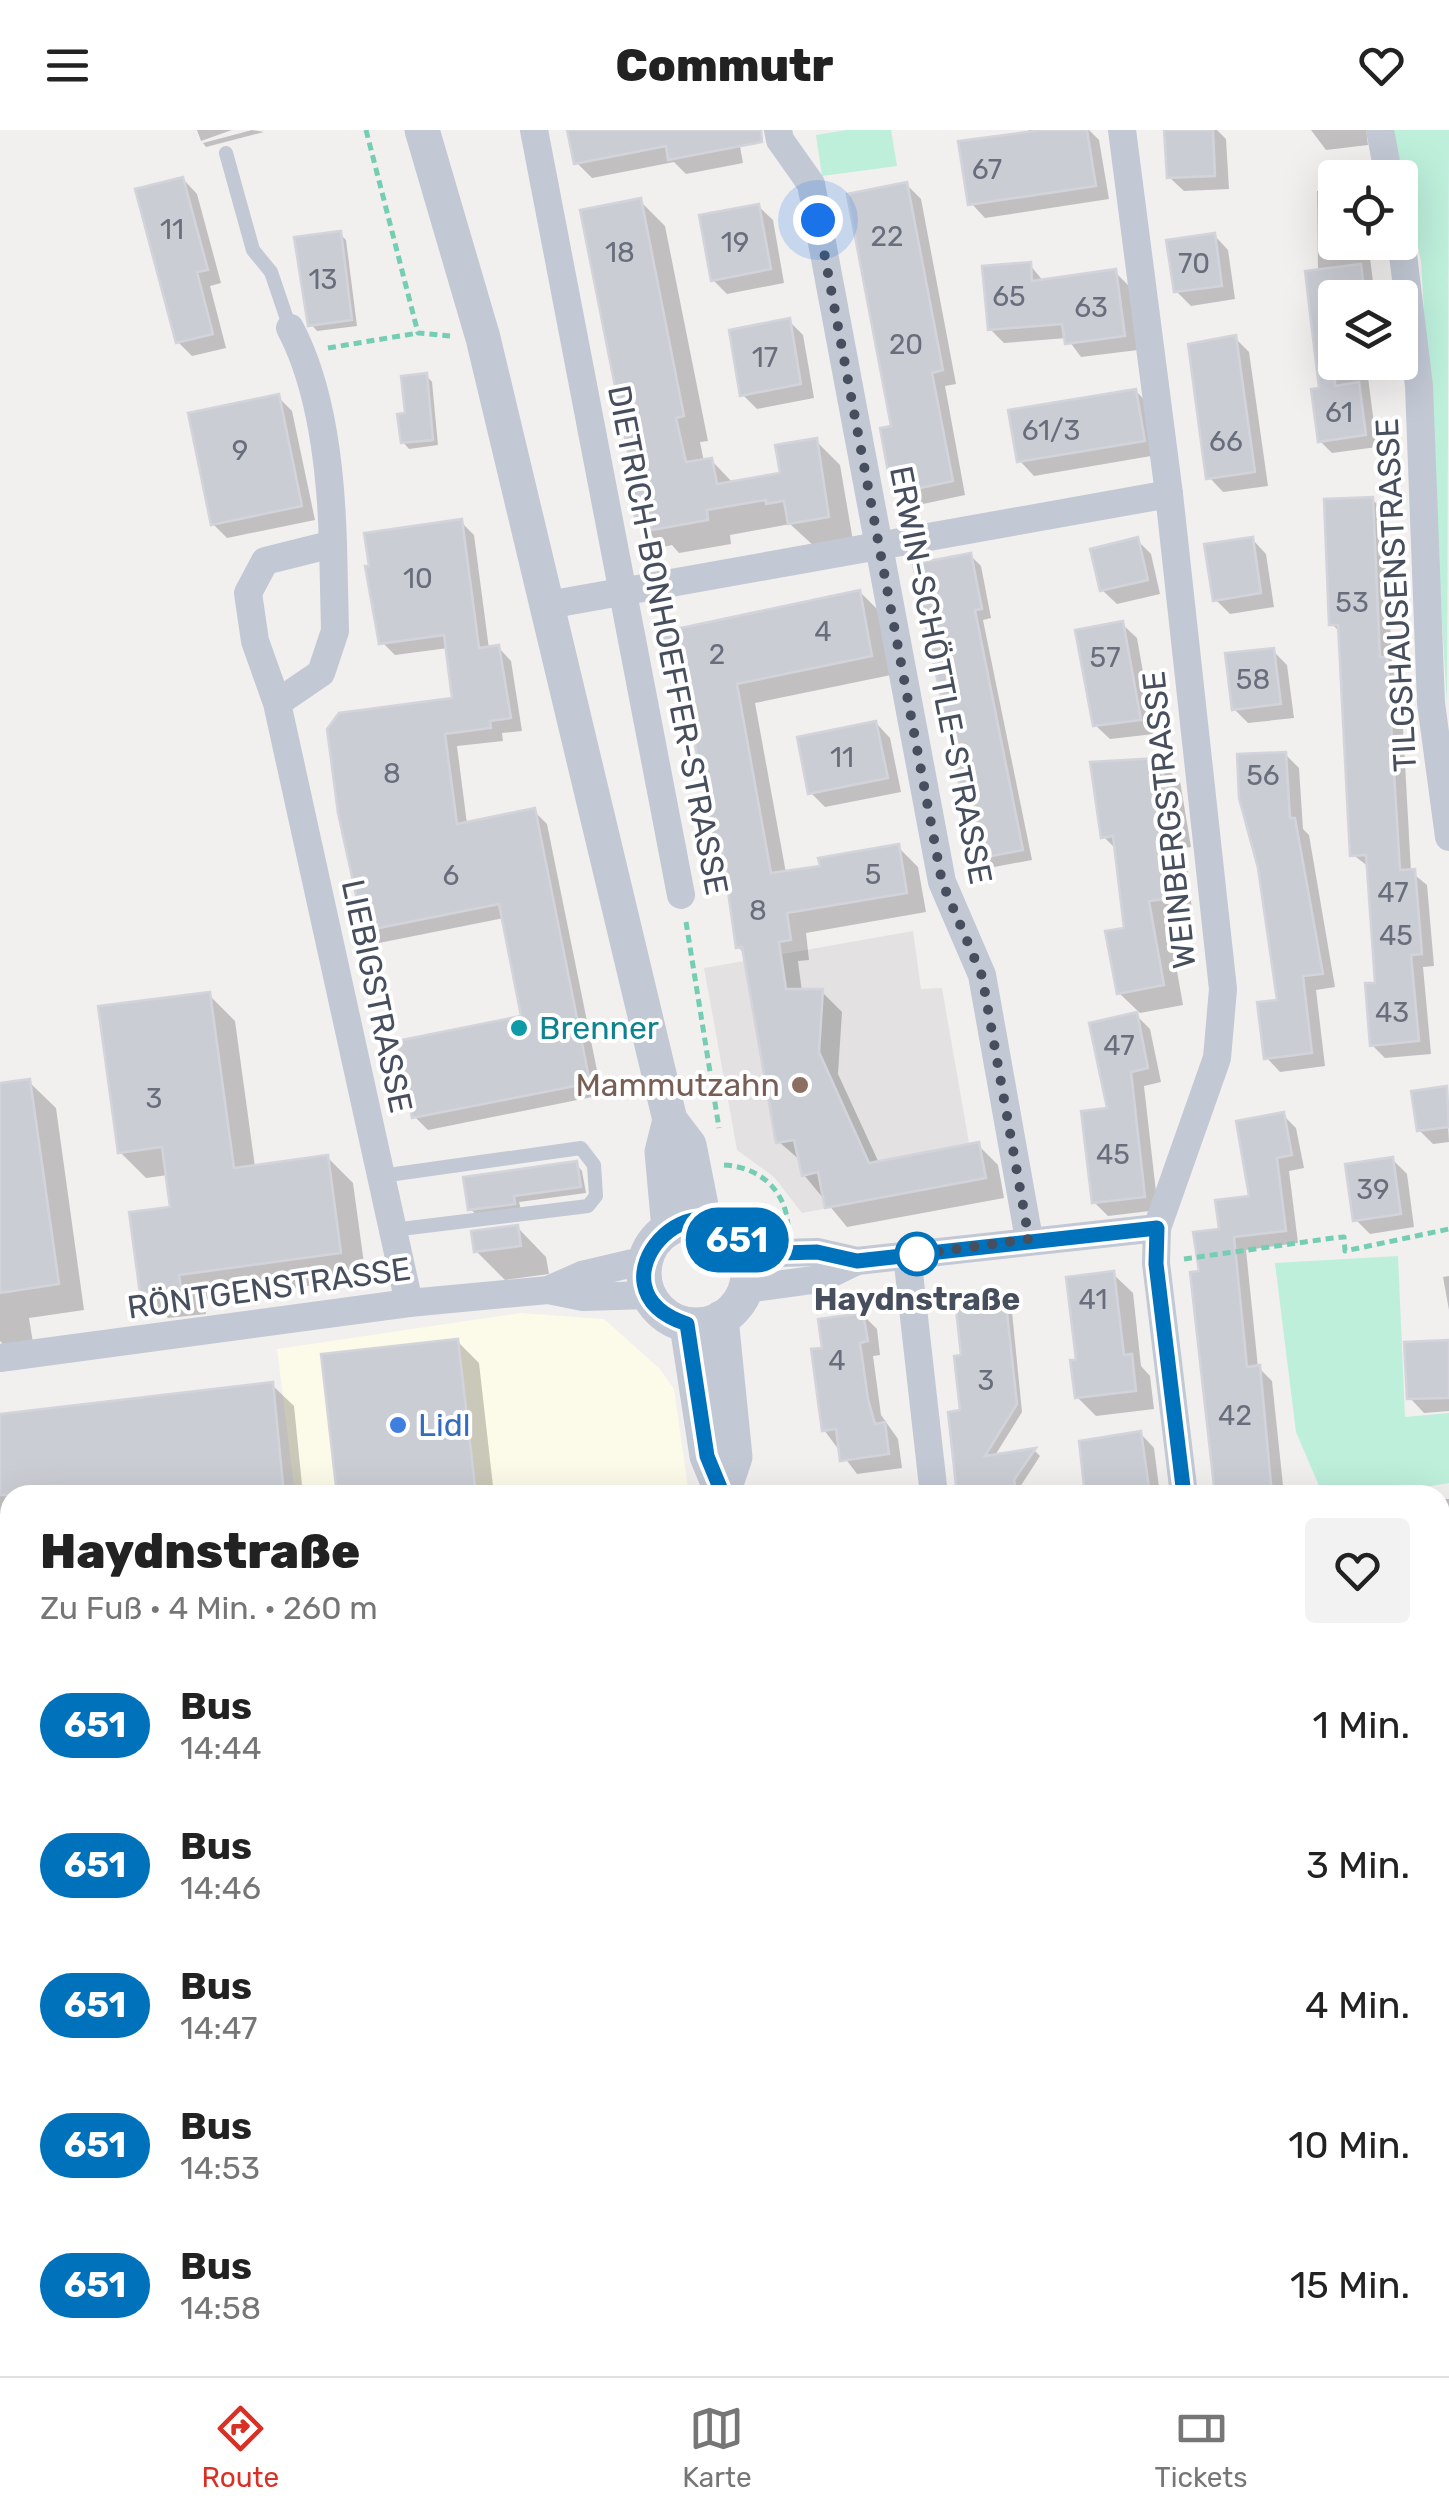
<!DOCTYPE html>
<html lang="de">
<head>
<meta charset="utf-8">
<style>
  body { margin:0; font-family:Rubik,sans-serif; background:#f2f2f2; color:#222; height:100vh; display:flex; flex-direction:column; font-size:38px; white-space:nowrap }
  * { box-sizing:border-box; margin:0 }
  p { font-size:32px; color:#767676 }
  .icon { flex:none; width:55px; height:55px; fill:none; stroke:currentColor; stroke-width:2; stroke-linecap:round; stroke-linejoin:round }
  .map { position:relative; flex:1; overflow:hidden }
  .sheet { position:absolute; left:0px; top:1355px; width:1450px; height:892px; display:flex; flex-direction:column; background:#fff; border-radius:30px 30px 0 0; box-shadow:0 10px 40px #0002 }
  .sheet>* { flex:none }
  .badge { padding:0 20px; border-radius:32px; font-size:35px; line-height:65px }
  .controls { position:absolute; left:1318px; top:30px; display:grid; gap:20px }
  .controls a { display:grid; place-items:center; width:100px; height:100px; border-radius:10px; background:#fff; box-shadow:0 10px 40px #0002; font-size:50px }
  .you { position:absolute; width:50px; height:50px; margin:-25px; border:8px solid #fff; border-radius:50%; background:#1a73e8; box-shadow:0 0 0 15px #1a73e833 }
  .map>.badge { position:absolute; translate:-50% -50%; box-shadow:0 0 0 5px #fff }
  .round { display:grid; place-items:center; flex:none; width:105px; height:105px; border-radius:10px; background:#f2f2f2 }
  .overview { display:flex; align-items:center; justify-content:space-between; height:170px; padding:0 40px }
  h1 { font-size:48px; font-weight:800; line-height:75px }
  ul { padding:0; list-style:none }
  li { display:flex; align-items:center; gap:30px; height:140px; padding:0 40px }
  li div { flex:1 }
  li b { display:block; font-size:38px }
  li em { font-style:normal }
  li .badge { min-width:110px; font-weight:700; text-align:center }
  header { display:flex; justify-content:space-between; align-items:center; height:130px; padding:0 40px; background:#fff; font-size:45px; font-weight:800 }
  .tabs { display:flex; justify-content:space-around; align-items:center; height:140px; border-top:2px solid #e0e0e0; background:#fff; font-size:28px; color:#767676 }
  .tabs a { display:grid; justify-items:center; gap:5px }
  .tabs .active { color:#d93025 }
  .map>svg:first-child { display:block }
  .commercial { fill:#fcfae8 }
  .education { fill:#e3e1e1 }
  .green { fill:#bdefdb }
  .shadow { fill:#0003 }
  .building { fill:#cbcdd5; stroke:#d3d4db; stroke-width:2.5 }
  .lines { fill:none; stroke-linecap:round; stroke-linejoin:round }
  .path { stroke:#75ceb4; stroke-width:5; stroke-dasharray:8 5; stroke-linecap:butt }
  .service { stroke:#c2c8d4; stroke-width:14 }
  .minor { stroke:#c2c8d4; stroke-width:28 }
  .tertiary { stroke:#c2c8d4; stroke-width:35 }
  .line-casing { stroke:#fff; stroke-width:22 }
  .line { stroke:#0072bc; stroke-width:15 }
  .walk { stroke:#474e5d; stroke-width:10; stroke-dasharray:0 18 }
  .culture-dot { fill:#0f9aa8; stroke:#fff; stroke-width:4 }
  .education-dot { fill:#8d6e63; stroke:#fff; stroke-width:4 }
  .stop-dot { fill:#fff; stroke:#0072bc; stroke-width:5 }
  .shop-dot { fill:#3f7fe0; stroke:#fff; stroke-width:4 }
  .labels { text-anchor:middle; stroke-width:8; stroke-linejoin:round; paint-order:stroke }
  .number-label { font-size:28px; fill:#686e7b }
  .street-label { font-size:32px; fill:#474e5d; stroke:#fff }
  .culture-label { font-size:32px; fill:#0d838f; stroke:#fff; text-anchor:start }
  .education-label { font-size:32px; fill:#785e54; stroke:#fff; text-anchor:end }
  .stop-label { font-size:32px; font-weight:bold; fill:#474e5d; stroke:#fff }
  .shop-label { font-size:32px; fill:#366cbe; stroke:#fff; text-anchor:start }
</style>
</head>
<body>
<header><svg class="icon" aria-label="menu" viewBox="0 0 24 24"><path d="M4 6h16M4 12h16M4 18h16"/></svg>Commutr<svg class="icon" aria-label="heart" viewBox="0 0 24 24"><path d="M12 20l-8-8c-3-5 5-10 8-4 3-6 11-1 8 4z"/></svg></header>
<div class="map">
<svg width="1449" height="2246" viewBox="0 0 1449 2246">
  <rect width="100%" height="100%" fill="#f2efef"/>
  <path class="commercial" d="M521 1183 604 1189 660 1239 674 1259 689 1365H295L277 1219Z"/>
  <path class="education" d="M913 801 921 859 942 858 969 1013 979 1012 986 1048 802 1083 774 1047 737 1020 704 838Z"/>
  <g class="green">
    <path d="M846 0H891L897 36 822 46 816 5Z"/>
    <path d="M1392 0H1449L1447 575 1421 131Z"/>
    <path d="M1398 1126 1405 1287 1449 1283V1353L1425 1357V1365H1323L1296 1302 1275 1133Z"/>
    <path d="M1440 1634 1449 1720V2246H1390V2238H1440Z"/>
  </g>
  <g class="shadow">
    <path d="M197 0H232L201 11Z"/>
    <path d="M252 0 264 2 206 17 203 13Z"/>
    <path d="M569 0H737L743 33 686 44 674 32 592 48 576 32Z"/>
    <path d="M1029 0H1089L1099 10 1109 69 985 88 971 73Z"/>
    <path d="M1167 0H1217L1226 9 1229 59 1184 61 1169 47Z"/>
    <path d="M1311 0H1366L1368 15 1326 20Z"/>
    <path d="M183 49 197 64 221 153 210 156 226 218 192 226 178 212Z"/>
    <path d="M907 55 921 69 956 254 945 256 965 365 909 377 895 362 894 298Z"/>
    <path d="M1335 60V112H1368L1375 168H1335V232H1366L1377 317 1332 323 1320 311 1317 61Z"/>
    <path d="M640 71 665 96 708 311 700 312 704 332 712 331 734 354 783 345 816 311 840 335 853 411 815 417 790 394 730 405 731 414 679 423 672 415 663 417 638 392Z"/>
    <path d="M758 76 773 90 784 153 727 164 713 150Z"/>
    <path d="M340 104 346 110 357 196 317 201 311 194Z"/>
    <path d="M1214 105 1228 120 1235 169 1191 176 1176 161Z"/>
    <path d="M1030 135 1044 152 1115 142 1129 156 1138 220 1081 227 1067 208 1004 213 990 199Z"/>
    <path d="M789 191 803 205 814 268 757 279 743 265Z"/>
    <path d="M1235 208 1249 222 1268 356 1223 362 1209 347Z"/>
    <path d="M426 245 432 252 438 315 409 319 403 312 408 285Z"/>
    <path d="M1136 261 1150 276 1157 325 1034 346 1020 331Z"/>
    <path d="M278 267 292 281 315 390 227 408 213 394Z"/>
    <path d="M1372 369 1385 382 1392 535 1400 543 1411 742 1427 755 1434 836 1423 837 1431 924 1385 928 1372 915 1377 855 1369 737 1352 724 1341 503 1332 494Z"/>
    <path d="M461 392 474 405 489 519 499 518 511 531 522 601 502 603 503 611 457 616 467 694 534 681 547 694 602 965 428 1000 415 987 524 888 504 788 379 813 366 800 455 570 448 518 395 525 382 512Z"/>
    <path d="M1252 409 1266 424 1274 477 1230 484 1215 469Z"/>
    <path d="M1137 410 1151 424 1160 464 1117 474 1102 460Z"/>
    <path d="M971 426 981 436 991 488 983 490 1032 730 983 739 973 729Z"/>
    <path d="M860 462 880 482 891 545 755 573 786 743 823 738 898 717 918 737 926 782 806 803 809 830 798 831 802 862H822L842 882 838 944 879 1033 978 1015 998 1035 1004 1068 847 1097 804 1045 801 1031 778 1011 746 825 738 817 725 728 717 719 691 579 677 564Z"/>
    <path d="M1122 494 1137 508 1154 604 1110 609 1095 595Z"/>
    <path d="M1273 521 1287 535 1294 588 1248 593 1234 579Z"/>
    <path d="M876 593 890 608 901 662 825 677 811 663Z"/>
    <path d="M1285 624 1299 638 1303 699 1309 705 1335 857 1316 860 1325 936 1280 942 1266 927 1279 872Z"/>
    <path d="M1159 631 1180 651 1191 717 1185 718 1193 788 1168 790 1183 875 1140 883 1119 863 1127 800 1117 720 1104 707Z"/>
    <path d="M209 865 235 891 255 1037 327 1027 353 1053 366 1148 204 1170 206 1184 168 1188 142 1162 173 1079 168 1045 146 1048 120 1022Z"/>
    <path d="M1136 885 1150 899 1161 952 1144 956 1158 1080 1108 1086 1094 1072Z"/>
    <path d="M29 952 56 978 84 1180 29 1188 33 1213 6 1217 0 1211V956Z"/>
    <path d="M1446 959 1449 1012 1433 1014 1419 1000Z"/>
    <path d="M1283 985 1296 998 1304 1038 1289 1041 1298 1113 1246 1120 1258 1237 1272 1251 1284 1365H1217L1202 1143 1222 1101 1252 1068Z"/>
    <path d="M1393 1030 1407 1044 1414 1097 1370 1104 1356 1090Z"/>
    <path d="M576 1034 582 1041 586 1063 519 1072 521 1080 477 1085 470 1079Z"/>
    <path d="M518 1098 546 1127 549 1144 505 1150 476 1121Z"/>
    <path d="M1113 1144 1133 1163 1141 1236 1150 1246 1154 1279 1096 1286 1077 1267 1078 1232Z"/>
    <path d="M1449 1146V1180L1443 1147Z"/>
    <path d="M1005 1176 1012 1182 1022 1282 994 1327 1035 1321 1040 1326 1020 1357 1021 1365H959L964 1227Z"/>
    <path d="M863 1185 877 1199 880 1225 873 1226 881 1285 898 1309 902 1338 857 1344 824 1300 825 1220Z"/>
    <path d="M457 1211 479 1233 494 1365H339Z"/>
    <path d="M1449 1213V1281L1424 1283 1410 1268Z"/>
    <path d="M272 1255 294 1276 303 1365H10V1880L0 1882V1286Z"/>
    <path d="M1140 1303 1154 1318 1160 1365H1088Z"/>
    <path d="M1440 1369H1449V1568L1444 1563 1440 1498Z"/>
    <path d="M10 1919V2171L9 2172 0 2163V1920Z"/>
    <path d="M143 2238H227L228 2246H144Z"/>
    <path d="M437 2238H496L498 2246H423L422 2240Z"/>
    <path d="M578 2238H623L624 2246H579Z"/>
    <path d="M749 2238H808V2242L804 2246H749Z"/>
    <path d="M1091 2238 1099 2246H1027Z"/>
    <path d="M1291 2238H1376V2246H1290Z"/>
    <path d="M1141 2243 1180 2246H1141Z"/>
  </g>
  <g class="building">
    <path d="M567 0H761L762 12 668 30 666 16 574 34Z"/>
    <path d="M1042 0H1087L1096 56 968 75 958 11Z"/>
    <path d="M1164 0H1213L1215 46 1167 48Z"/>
    <path d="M183 47 208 140 197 142 213 204 176 213 135 59Z"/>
    <path d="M907 52 943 240 932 243 953 351 892 364 880 298 891 296 847 64Z"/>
    <path d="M641 68 684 286 676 288 686 332 712 328 717 354 780 343 775 315 817 308 829 387 788 394 784 371 766 374V370L707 380 708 390 652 400 650 391 636 393 627 343 632 342 580 80Z"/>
    <path d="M759 74 771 139 711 151 699 85Z"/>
    <path d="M341 101 352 190 308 196 294 107Z"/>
    <path d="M1215 103 1222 156 1174 162 1166 110Z"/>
    <path d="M1031 132 1032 151 1116 139 1125 206 1065 214 1062 194 988 200 982 136Z"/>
    <path d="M1361 134 1365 168H1335V256L1359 252 1366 305 1318 312 1311 259 1319 258 1305 141Z"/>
    <path d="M790 188 801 254 740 266 729 200Z"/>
    <path d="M1236 205 1255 342 1206 349 1188 214Z"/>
    <path d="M427 243 433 310 401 313 397 284 405 283 401 246Z"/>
    <path d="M1136 259 1145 311 1017 332 1008 280Z"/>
    <path d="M279 264 302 376 211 395 188 283Z"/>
    <path d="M1373 367 1380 527H1387L1400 740 1415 739 1422 824 1411 825 1419 911 1370 916 1365 853H1375L1366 725 1350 726 1338 495H1329L1324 369Z"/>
    <path d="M462 389 479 518 499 515 511 588 490 591 491 598 445 604 457 694 535 678 590 953 412 988 397 911 521 886 499 774 364 801 338 683 327 599 339 583 452 568 444 505 379 514 365 436H369L364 403Z"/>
    <path d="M1138 407 1148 450 1100 461 1090 419Z"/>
    <path d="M1253 407 1261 463 1213 471 1204 414Z"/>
    <path d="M971 423 982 479 975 480 1023 720 970 730 966 686 913 434Z"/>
    <path d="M860 460 872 526 737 554 771 743 820 736 818 728 899 714 907 763 787 783 791 810 779 812 786 859H823L819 922 869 1033 979 1012 986 1048 825 1078 818 1042 802 1046 794 1010 776 1013 742 817 736 818 722 719 714 720 686 564 674 566 662 502Z"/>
    <path d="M1123 491 1141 590 1093 596 1075 500Z"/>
    <path d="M1274 518 1281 574 1232 580 1225 523Z"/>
    <path d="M876 591 888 648 808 664 797 607Z"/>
    <path d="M1286 622 1290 688H1295L1323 844 1303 846 1312 923 1264 929 1257 872 1277 870 1258 738 1239 668 1237 624Z"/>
    <path d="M1160 628 1173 697 1166 698 1174 768 1149 771 1164 855 1117 864 1105 801 1124 798 1113 706 1101 708 1090 632Z"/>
    <path d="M210 862 234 1038 328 1025 341 1123 179 1145 181 1158 140 1164 129 1082 170 1077 162 1017 118 1023 98 876Z"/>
    <path d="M1137 882 1148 938 1131 942 1145 1067 1092 1073 1081 981 1107 978 1089 893Z"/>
    <path d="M30 949 59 1154 0 1163V953Z"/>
    <path d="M1447 956 1449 997 1417 1001 1411 961Z"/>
    <path d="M1284 982 1292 1025 1277 1028 1286 1101 1234 1107 1247 1237 1260 1235 1272 1365H1215L1190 1142 1199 1141 1193 1102 1219 1099 1215 1070 1249 1066 1236 991Z"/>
    <path d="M1393 1027 1401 1084 1353 1091 1345 1034Z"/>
    <path d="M577 1031 581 1057 514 1066 515 1074 468 1080 463 1047Z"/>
    <path d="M518 1095 521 1116 474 1122 471 1101Z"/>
    <path d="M1114 1141 1124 1225 1132 1224 1136 1261 1075 1268 1070 1230H1076L1066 1147Z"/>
    <path d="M1006 1173 1017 1274 985 1326 1036 1318 1014 1350 1017 1365H957L948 1282 960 1280 954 1226 961 1225 956 1179Z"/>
    <path d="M863 1183 868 1211 860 1213 868 1269 875 1294 885 1292 889 1324 840 1331 836 1299 822 1301 811 1219 822 1218 818 1189Z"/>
    <path d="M458 1209 476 1365H337L321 1224Z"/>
    <path d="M1449 1210V1268L1407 1269 1404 1212Z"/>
    <path d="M273 1252 284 1365H0V1284Z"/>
    <path d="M1141 1301 1150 1365H1085L1079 1311Z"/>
  </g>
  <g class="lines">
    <g class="path">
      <path d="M366 0 418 203 450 206"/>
      <path d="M328 218 418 203"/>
      <path d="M686 792 719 998"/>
      <path d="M724 1035C759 1037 785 1059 788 1095"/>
      <path d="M1184 1129 1333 1108 1344 1107 1345 1121 1449 1099"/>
      <path d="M1440 1858 1449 1857"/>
    </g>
    <g class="service">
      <path d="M226 23 253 120 271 142 290 198"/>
      <path d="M381 1046 581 1018 594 1035 596 1066 588 1076 393 1100"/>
    </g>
    <g class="minor">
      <path d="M534 0 681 765"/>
      <path d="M778 0 780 10 811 54 942 752 982 845 1029 1109"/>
      <path d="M1122 0 1169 364 1223 859 1217 928 1157 1098 1156 1133 1184 1365"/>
      <path d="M1380 0 1389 48"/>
      <path d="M1400 100 1419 256 1431 573 1449 707"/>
      <path d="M290 198C323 260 331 345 333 414"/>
      <path d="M548 475 1169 364"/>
      <path d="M277 573 255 511 248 463 265 431 333 414 335 501 321 543 277 573 409 1173"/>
      <path d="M745 1124 817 1122 857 1131"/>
      <path d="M907 1125 934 1365"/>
      <path d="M746 1159 820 1149 857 1131 1157 1098"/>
      <path d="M548 1160 582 1145 646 1130"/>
      <path d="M0 1228 409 1173 548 1160 583 1167 649 1165"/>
      <path d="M542 2238 543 2246"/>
      <path d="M1249 2246 1250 2238"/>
    </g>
    <g class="tertiary">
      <path d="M422 0 483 208 670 990 689 1015 704 1091"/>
      <circle cx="696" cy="1143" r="52"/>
      <path d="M669 1099 662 1022 670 990"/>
      <path d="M721 1188 735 1327 723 1363"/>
      <path d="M687 1195 707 1326 723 1365"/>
      <path d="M837 2238 838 2246"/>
    </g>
  </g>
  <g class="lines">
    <g class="line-casing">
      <path id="line" d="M723 1365 707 1326 687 1194C578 1158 704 1028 745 1124L817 1122 857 1131 1157 1098 1156 1134 1184 1365"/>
    </g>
    <use href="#line" class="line"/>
    <path class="walk" d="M818 90 942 752 982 846 1029 1109 907 1126 917 1124"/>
  </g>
  <circle class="culture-dot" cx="519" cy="898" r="10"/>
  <circle class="education-dot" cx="800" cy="955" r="10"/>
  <circle class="stop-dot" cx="917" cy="1124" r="20"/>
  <circle class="shop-dot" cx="398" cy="1295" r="10"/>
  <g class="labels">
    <g class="number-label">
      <text x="987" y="49">67</text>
      <text x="172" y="109">11</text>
      <text x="887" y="116">22</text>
      <text x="735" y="122">19</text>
      <text x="620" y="132">18</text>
      <text x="1194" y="143">70</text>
      <text x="323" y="159">13</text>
      <text x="1009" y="176">65</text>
      <text x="1091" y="187">63</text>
      <text x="906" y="224">20</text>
      <text x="765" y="237">17</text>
      <text x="1339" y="292">61</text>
      <text x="1051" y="310">61/3</text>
      <text x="1226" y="321">66</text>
      <text x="240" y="330">9</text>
      <text x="418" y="458">10</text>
      <text x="1352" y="482">53</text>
      <text x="823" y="511">4</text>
      <text x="717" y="534">2</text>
      <text x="1105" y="537">57</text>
      <text x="1253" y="559">58</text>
      <text x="842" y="637">11</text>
      <text x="392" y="653">8</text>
      <text x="1263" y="655">56</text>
      <text x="873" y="754">5</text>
      <text x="451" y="755">6</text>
      <text x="1393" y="772">47</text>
      <text x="758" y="790">8</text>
      <text x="1396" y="815">45</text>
      <text x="1392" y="892">43</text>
      <text x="1119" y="925">47</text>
      <text x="154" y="978">3</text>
      <text x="1113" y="1034">45</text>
      <text x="1373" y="1069">39</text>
      <text x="1093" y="1179">41</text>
      <text x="837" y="1240">4</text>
      <text x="986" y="1260">3</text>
      <text x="1235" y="1295">42</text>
    </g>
    <g class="street-label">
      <text transform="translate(1396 465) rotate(-93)" y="11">TILGSHAUSENSTRASSE</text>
      <text transform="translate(668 510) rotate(79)" y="11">DIETRICH-BONHOEFFER-STRASSE</text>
      <text transform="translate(941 545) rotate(79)" y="11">ERWIN-SCHÖTTLE-STRASSE</text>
      <text transform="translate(1169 690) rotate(-96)" y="11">WEINBERGSTRASSE</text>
      <text transform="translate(377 866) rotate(78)" y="11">LIEBIGSTRASSE</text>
      <text transform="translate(269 1158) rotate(-8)" y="11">RÖNTGENSTRASSE</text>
    </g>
    <g class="culture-label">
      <text x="539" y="909">Brenner</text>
    </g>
    <g class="education-label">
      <text x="780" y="966">Mammutzahn</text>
    </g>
    <g class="stop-label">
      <text x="917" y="1180">Haydnstraße</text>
    </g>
    <g class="shop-label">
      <text x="418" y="1306">Lidl</text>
    </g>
  </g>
</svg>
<div class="controls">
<a><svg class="icon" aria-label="locate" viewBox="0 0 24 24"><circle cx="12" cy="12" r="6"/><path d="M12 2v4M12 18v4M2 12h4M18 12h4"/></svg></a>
<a><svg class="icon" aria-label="layers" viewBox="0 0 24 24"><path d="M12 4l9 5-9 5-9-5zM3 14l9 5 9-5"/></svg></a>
</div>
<div class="you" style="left:818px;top:90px"></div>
<b class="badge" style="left:737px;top:1110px;background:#0072bc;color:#fff">651</b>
<section class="sheet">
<div class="overview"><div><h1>Haydnstraße</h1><p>Zu Fuß · 4 Min. · 260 m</p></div><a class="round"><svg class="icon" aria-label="heart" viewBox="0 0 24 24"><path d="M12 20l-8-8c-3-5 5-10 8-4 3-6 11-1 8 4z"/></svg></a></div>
<ul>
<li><span class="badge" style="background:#0072bc;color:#fff">651</span><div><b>Bus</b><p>14:44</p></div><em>1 Min.</em></li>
<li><span class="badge" style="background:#0072bc;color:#fff">651</span><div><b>Bus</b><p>14:46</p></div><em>3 Min.</em></li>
<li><span class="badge" style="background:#0072bc;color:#fff">651</span><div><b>Bus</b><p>14:47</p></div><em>4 Min.</em></li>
<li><span class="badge" style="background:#0072bc;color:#fff">651</span><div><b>Bus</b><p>14:53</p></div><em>10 Min.</em></li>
<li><span class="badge" style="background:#0072bc;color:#fff">651</span><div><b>Bus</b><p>14:58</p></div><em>15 Min.</em></li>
</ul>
</section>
</div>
<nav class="tabs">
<a class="active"><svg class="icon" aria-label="directions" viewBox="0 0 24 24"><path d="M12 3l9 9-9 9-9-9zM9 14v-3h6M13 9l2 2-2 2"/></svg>Route</a>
<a><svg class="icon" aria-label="map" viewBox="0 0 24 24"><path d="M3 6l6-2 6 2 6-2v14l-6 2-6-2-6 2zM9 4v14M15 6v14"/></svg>Karte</a>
<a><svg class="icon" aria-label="tickets" viewBox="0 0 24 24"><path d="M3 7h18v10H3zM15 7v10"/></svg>Tickets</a>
</nav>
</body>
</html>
